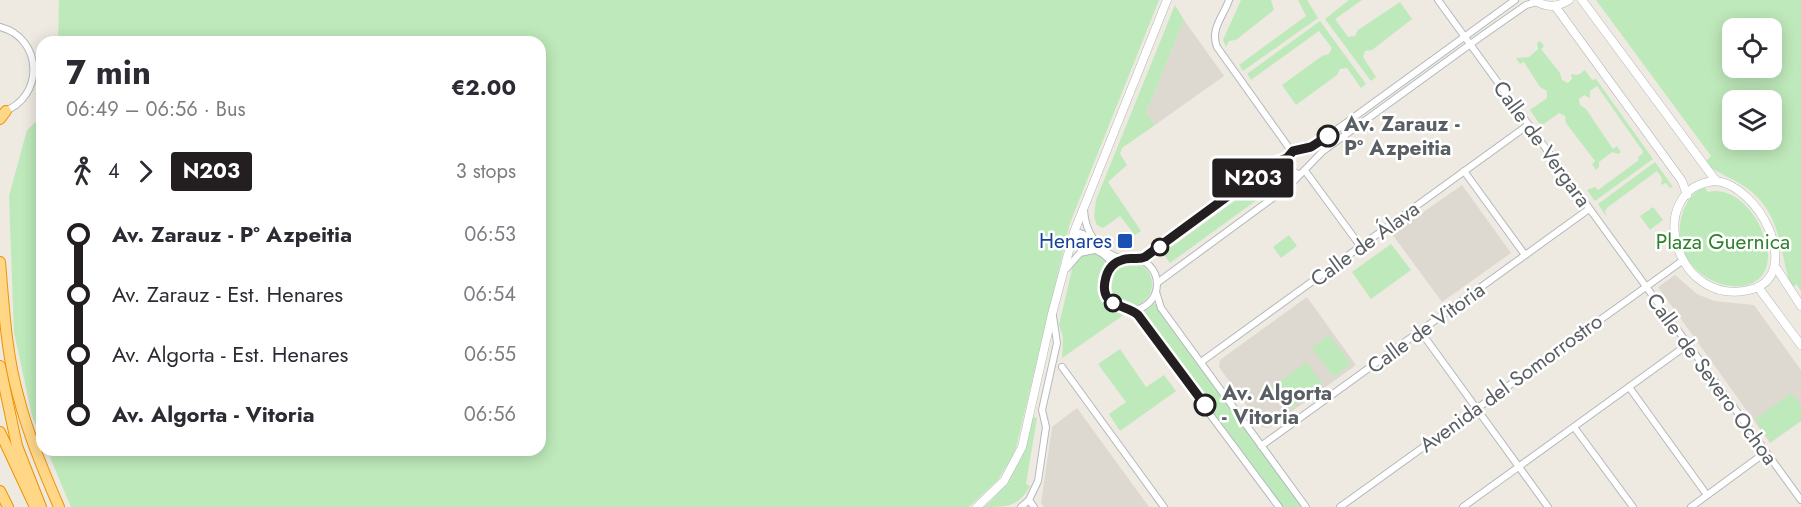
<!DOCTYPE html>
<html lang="en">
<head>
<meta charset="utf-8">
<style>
  body { margin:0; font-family:Jost,sans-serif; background:#f7f7f7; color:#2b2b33; height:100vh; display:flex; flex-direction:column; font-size:22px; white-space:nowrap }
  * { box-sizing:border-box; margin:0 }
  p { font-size:20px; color:#7c7c81 }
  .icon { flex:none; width:33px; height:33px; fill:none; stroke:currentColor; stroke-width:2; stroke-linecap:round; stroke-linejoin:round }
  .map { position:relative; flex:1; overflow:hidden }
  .sheet { position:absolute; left:36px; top:36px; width:510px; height:420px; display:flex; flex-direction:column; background:#fff; border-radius:18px; box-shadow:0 3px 15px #0003 }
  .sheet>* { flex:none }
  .badge { padding:0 12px; border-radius:4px; font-size:21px; line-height:39px }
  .buttons { position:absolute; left:1722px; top:18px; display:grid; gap:12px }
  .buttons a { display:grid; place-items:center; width:60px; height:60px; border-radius:12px; background:#fff; box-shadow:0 3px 15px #0003; font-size:30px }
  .map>.badge { position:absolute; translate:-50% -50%; box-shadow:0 0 0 3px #fff }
  .legs { display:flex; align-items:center; gap:9px; height:66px; padding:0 30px; font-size:20px }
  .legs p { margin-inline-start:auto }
  .overview { display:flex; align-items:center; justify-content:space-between; height:102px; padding:0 30px }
  h1 { font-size:33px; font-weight:700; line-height:45px }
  ul { padding:0 30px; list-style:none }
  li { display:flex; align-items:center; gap:21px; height:60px; font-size:22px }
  li i { display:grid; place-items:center; width:9px; height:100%; margin:0 8px; background:currentColor }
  li i::after { content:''; width:15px; height:15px; margin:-8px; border:4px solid; border-radius:50%; background:#fff }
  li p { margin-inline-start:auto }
  li:first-child i { background:linear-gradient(#0000 50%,currentColor 0) }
  li:last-child i { background:linear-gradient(currentColor 50%,#0000 0) }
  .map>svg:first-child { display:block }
  .education { fill:#ded9d0 }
  .green { fill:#bee9ba; fill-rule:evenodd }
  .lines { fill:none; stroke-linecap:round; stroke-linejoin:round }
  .minor-casing { stroke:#b4b8bd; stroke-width:8 }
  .tertiary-casing { stroke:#b4b8bd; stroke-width:9 }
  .motorway-casing { stroke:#ef9200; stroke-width:12 }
  .minor { stroke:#fff; stroke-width:6 }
  .tertiary { stroke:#fff; stroke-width:8 }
  .motorway { stroke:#ffd787; stroke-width:10 }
  .line-1-casing { stroke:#fff; stroke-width:14 }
  .line-1 { stroke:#231f20; stroke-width:9 }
  .stop-1-dot { fill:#fff; stroke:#231f20; stroke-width:3 }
  .transit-dot { fill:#1a4fb4; stroke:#fff; stroke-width:2 }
  .labels { text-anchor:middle; stroke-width:5; stroke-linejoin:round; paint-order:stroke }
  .stop-label { font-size:21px; font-weight:bold; fill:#5a5f64; stroke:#fff; text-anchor:start }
  .street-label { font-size:21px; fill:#5a5f64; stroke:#fff }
  .transit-label { font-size:21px; fill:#164399; stroke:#fff; text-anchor:end }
  .park-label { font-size:21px; fill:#2e822b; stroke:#fff }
</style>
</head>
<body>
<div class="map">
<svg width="1801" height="507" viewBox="0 0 1801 507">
  <rect width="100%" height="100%" fill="#eeeae1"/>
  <g class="education">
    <path d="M1184 20 1224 76 1155 125 1146 113Z"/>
    <path d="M1462 185 1511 253 1442 302 1392 234Z"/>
    <path d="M1675 275 1697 294 1714 301 1754 305 1801 370V421L1770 443 1658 287Z"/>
    <path d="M1307 297 1356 365 1269 428 1262 427 1219 367 1220 360Z"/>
    <path d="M1077 408 1149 507H1044L1041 503 1052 427Z"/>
  </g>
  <g class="green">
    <path d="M59 0H1159L1070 223 1015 452 998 480 969 507H71L47 450H540V42H58Z"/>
    <path d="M1241 0H1271L1274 10 1236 40 1229 41 1226 47 1223 40Z"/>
    <path d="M1298 0H1307L1318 18 1243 71 1239 65 1306 16Z"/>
    <path d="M1349 0H1362L1335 19 1348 37 1355 36 1358 30 1400 2 1412 19 1372 50 1365 51 1363 57 1376 77 1371 81 1325 19Z"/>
    <path d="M1596 0H1801V291L1796 284 1793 288 1790 284C1779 248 1781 214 1748 189 1734 178 1718 175 1705 162L1711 156ZM1732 28H1772V68H1732ZM1732 100H1772V140H1732Z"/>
    <path d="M1175 5 1184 20 1146 113 1155 125 1122 148 1120 154 1127 165 1108 182 1141 231 1135 235 1120 216 1103 228 1097 225 1094 217 1096 200Z"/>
    <path d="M1320 21 1366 84 1361 88 1347 68 1340 69 1337 75 1296 105 1282 85 1322 56 1329 54 1332 48 1319 31 1251 80 1247 74Z"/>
    <path d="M1540 41 1544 46 1541 49 1560 73 1562 80 1568 83 1572 79 1571 74 1578 75 1585 70 1592 80 1596 79 1653 159 1595 201 1587 190 1595 187 1598 190 1639 160 1638 157 1643 153 1642 150 1597 86 1590 91V98L1584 95 1579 99 1580 105 1586 109 1613 149 1617 146 1621 152 1618 154 1612 152 1599 162V167L1596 170 1592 164 1595 161 1566 123 1565 116 1559 113 1541 126 1530 110 1547 98V91L1540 87 1524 62 1520 64 1516 58 1529 57 1538 49 1537 43Z"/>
    <path d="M42 116V440L32 416 14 332 9 196 27 130Z"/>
    <path d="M1655 162 1673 187 1670 188 1666 183 1661 185 1662 178 1657 171 1608 207 1605 211 1607 217 1598 204Z"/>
    <path d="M1276 171 1283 181 1170 263 1163 253Z"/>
    <path d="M1704 186 1708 192C1740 184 1767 227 1768 255 1769 312 1667 286 1681 219 1684 205 1691 194 1704 186Z"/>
    <path d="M1653 207 1663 220 1650 230 1640 216Z"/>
    <path d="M1289 235 1297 246 1281 258 1273 247Z"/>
    <path d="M1391 244 1411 270 1371 299 1352 272Z"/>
    <path d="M1091 251 1105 259 1102 280 1106 300 1125 314 1062 358 1063 337 1059 325 1073 265 1081 255Z"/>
    <circle cx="1130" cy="284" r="22"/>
    <path d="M1154 304H1156L1303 507H1282L1141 314Z"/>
    <path d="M1329 335 1351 364 1334 377 1312 348Z"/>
    <path d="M1120 349 1146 387 1164 375 1176 391 1120 431 1109 414 1126 402 1098 364Z"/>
    <path d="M1307 362 1323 385 1288 410 1272 387Z"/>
    <path d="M1792 393 1801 406V421L1771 442 1755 419Z"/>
    <path d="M1033 417 1037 418 1026 484 1030 486C1018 507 1008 507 984 507 1016 478 1023 458 1033 417Z"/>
  </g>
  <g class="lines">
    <g class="minor-casing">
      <g id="minor">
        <path d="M1229 0C1223 17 1210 29 1217 47L1292 152"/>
        <path d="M1438 0 1801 500"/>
        <path d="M0 27C43 38 45 97 3 112"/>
        <path d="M1287 158 1288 169 1298 174"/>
        <path d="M1464 171 1525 255"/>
        <path d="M1306 172 1361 247"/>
        <path d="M1084 210C1085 233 1099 253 1123 259"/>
        <path d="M1074 231 1083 234 1091 241"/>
        <path d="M1074 233C1082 251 1106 247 1112 266"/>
        <circle cx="1131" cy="284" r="26"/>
        <path d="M1140 259 1273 163 1287 158 1293 151H1303L1317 144 1515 0"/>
        <path d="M1067 268 1080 253 1094 250"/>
        <path d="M1157 283 1289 186 1323 151 1483 35 1526 5 1537 2"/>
        <path d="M1156 292 1161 308 1306 507"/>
        <path d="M1133 311 1279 507"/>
        <path d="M1421 332 1548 507"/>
        <path d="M1201 362 1528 125"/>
        <path d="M1062 367 1164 507"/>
        <path d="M1629 387 1707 495"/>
        <path d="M1574 427 1633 507"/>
        <path d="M1261 446 1589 209"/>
        <path d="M1021 507 1029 500"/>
        <path d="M1034 507 1029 500 1038 481 1046 427 1042 410 1057 343 1053 316"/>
        <path d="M1340 507 1682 261"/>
        <path d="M1463 507 1687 345"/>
        <path d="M1691 507 1766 452"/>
      </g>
    </g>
    <g class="tertiary-casing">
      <g id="tertiary">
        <path d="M1534 0C1546 8 1557 8 1569 0"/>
        <path d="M1582 0 1716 181"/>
        <path d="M1555 6 1682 181 1687 195"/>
        <path d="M1716 181C1759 186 1801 269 1756 288 1674 315 1642 186 1716 181Z"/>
        <path d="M1777 269 1801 306"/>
        <path d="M1758 287 1801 345"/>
        <path d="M977 507 1004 481 1022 447 1052 314 1074 232 1167 0"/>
      </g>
    </g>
    <g class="motorway-casing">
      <g id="motorway">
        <path d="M0 119 6 111"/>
        <path d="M0 262C4 307 6 352 18 395 28 434 43 470 59 507"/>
        <path d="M0 366 17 446 41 507"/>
        <path d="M0 432 35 507"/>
        <path d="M0 491 8 507"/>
      </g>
    </g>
    <use href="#minor" class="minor"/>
    <use href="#tertiary" class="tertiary"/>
    <use href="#motorway" class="motorway"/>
  </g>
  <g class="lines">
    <g class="line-1-casing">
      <path id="line-1" d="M1205 405 1138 315C1127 304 1097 308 1106 277 1108 269 1114 262 1122 260 1130 256 1137 261 1145 257L1273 163 1287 158 1293 151 1311 147 1328 136"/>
    </g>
    <use href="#line-1" class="line-1"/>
  </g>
  <g class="stop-1-dot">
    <circle cx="1328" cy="136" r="10"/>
    <circle cx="1160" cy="247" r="8"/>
    <circle cx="1113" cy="303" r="8"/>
    <circle cx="1205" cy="405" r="10"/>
  </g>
  <rect class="transit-dot" x="1117" y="233" width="16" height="16" rx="3"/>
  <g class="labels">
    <g class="stop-label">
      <text x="1344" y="131">Av. Zarauz -<tspan x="1344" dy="24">Pº Azpeitia</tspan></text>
      <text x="1222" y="400">Av. Algorta<tspan x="1222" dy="24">- Vitoria</tspan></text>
    </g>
    <g class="street-label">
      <text transform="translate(1542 144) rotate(54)" y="7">Calle de Vergara</text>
      <text transform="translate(1365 244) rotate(-36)" y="7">Calle de Álava</text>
      <text transform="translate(1426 328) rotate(-36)" y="7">Calle de Vitoria</text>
      <text transform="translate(1712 379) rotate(54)" y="7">Calle de Severo Ochoa</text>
      <text transform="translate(1511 383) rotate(-36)" y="7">Avenida del Somorrostro</text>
    </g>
    <g class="transit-label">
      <text x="1112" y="248">Henares</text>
    </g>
    <g class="park-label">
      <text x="1723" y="249">Plaza Guernica</text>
    </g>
  </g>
</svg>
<div class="buttons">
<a><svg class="icon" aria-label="locate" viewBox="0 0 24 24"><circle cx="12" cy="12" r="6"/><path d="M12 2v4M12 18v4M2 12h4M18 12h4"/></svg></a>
<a><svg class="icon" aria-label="layers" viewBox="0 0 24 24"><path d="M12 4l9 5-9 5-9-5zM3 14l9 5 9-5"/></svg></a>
</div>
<b class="badge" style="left:1253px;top:178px;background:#231f20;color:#fff">N203</b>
<section class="sheet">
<div class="overview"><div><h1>7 min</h1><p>06:49 – 06:56 · Bus</p></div><b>€2.00</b></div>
<div class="legs"><svg class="icon" aria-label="walk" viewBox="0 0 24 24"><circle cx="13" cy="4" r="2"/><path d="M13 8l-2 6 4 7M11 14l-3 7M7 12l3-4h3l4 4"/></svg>4<svg class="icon" aria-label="forward" viewBox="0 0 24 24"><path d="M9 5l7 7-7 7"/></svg><b class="badge" style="background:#231f20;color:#fff">N203</b><p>3 stops</p></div>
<ul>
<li><i style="color:#231f20"></i><b>Av. Zarauz - Pº Azpeitia</b><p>06:53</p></li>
<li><i style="color:#231f20"></i><span>Av. Zarauz - Est. Henares</span><p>06:54</p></li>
<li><i style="color:#231f20"></i><span>Av. Algorta - Est. Henares</span><p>06:55</p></li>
<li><i style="color:#231f20"></i><b>Av. Algorta - Vitoria</b><p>06:56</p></li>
</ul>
</section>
</div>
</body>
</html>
